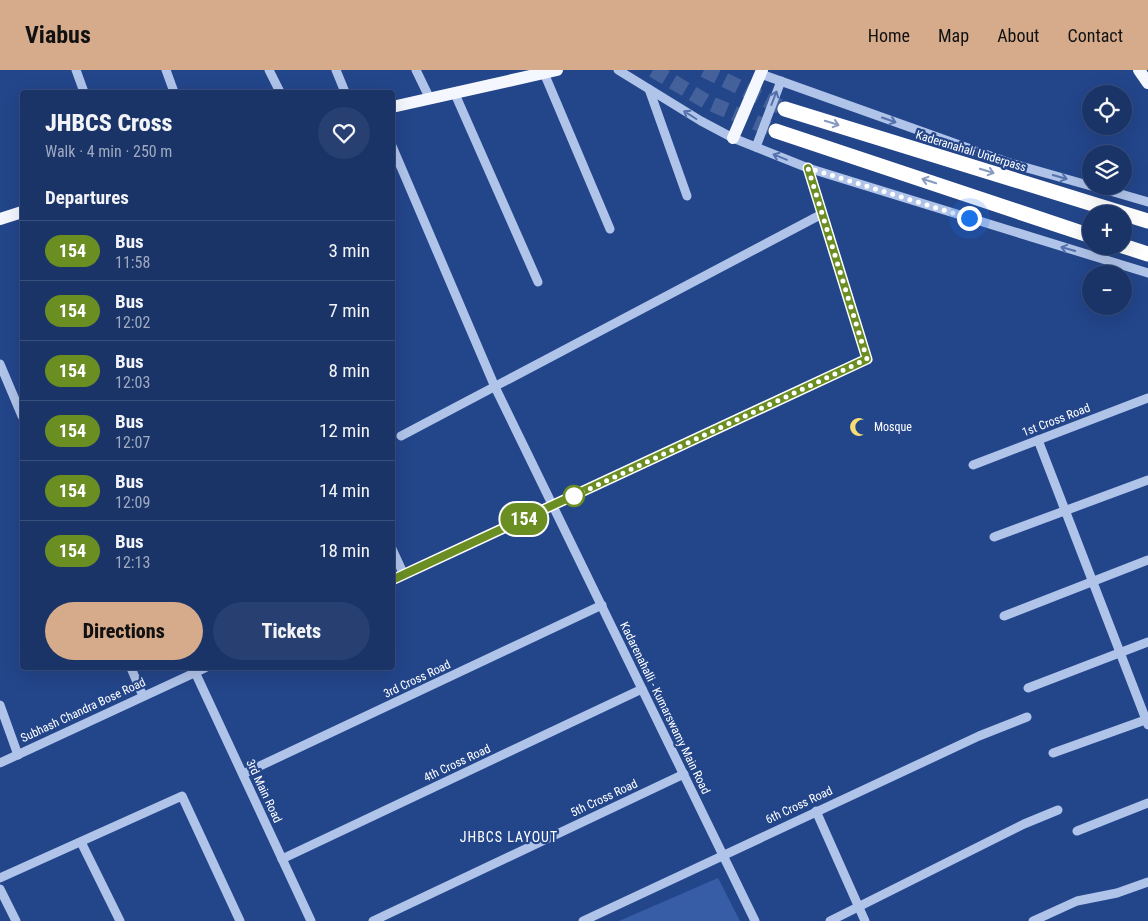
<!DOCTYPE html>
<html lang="en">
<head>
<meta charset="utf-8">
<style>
  body { margin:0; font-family:"Roboto Condensed",sans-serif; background:#273f71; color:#f1f3f6; height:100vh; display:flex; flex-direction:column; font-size:19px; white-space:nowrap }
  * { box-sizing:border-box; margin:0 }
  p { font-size:16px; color:#9faac0 }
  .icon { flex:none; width:28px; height:28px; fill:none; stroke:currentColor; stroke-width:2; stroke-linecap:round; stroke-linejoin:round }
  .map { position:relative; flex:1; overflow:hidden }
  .panel { position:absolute; left:20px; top:20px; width:375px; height:580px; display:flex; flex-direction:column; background:#1a3468; border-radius:5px; box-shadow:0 5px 20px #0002,0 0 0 1px #384f7c }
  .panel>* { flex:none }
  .badge { padding:0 10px; border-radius:16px; font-size:18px; line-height:32px }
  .buttons { position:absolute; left:1082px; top:15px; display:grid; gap:10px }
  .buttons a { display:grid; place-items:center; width:50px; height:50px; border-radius:50%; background:#1a3468; box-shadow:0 5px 20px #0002,0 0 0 1px #384f7c; font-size:25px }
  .you { position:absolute; width:25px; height:25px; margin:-12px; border:4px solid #fff; border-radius:50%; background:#1a73e8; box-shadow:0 0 0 8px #1a73e833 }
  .map>.badge { position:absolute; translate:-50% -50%; box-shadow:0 0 0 2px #fff }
  h2 { padding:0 25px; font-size:19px; line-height:45px }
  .round { display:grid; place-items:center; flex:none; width:52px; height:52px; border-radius:26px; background:#273f71 }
  .headline { display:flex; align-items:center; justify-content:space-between; height:85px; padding:0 25px }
  h1 { font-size:24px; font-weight:800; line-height:38px }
  .primary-button { display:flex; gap:10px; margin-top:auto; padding:10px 25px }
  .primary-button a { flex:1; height:58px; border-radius:30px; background:#d6ab8b; color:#111; font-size:20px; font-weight:800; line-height:58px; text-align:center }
  .primary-button a+a { background:#273f71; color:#f1f3f6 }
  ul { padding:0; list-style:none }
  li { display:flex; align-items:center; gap:15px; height:60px; padding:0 25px; border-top:1px solid #384f7c }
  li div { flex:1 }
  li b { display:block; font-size:19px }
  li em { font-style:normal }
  li .badge { min-width:55px; font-weight:700; text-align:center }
  header { display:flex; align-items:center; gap:30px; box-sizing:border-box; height:70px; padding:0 25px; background:#d6ab8b; color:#111 }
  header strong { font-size:24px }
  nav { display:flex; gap:28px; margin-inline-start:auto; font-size:18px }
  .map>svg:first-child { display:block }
  .green { fill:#375da7 }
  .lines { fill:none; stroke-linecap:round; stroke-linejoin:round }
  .highway-tunnel { stroke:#44619c; stroke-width:15; stroke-dasharray:15 8; stroke-linecap:butt }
  .minor { stroke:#b0c4ea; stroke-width:9 }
  .major { stroke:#f4f7fe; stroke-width:12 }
  .highway { stroke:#fff; stroke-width:15 }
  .oneway { stroke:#5471ac }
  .oneway2 { stroke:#8699bf }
  .line-casing { stroke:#fff; stroke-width:11 }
  .line { stroke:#6b8e23; stroke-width:8 }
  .walk { stroke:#fff; stroke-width:5; stroke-dasharray:0 9 }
  .stop-dot { fill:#fff; stroke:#6b8e23; stroke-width:2.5 }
  .labels { text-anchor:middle; stroke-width:4.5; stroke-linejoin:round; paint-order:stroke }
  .street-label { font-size:12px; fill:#fff; stroke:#23458a }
  .poi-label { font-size:12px; fill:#fff; stroke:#23458a; text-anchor:start }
  .neighbourhood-label { font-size:14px; letter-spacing:1px; fill:#fff; stroke:#23458a }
</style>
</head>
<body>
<header>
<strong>Viabus</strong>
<nav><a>Home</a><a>Map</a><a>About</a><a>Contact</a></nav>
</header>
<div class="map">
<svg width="1148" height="851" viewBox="0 0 1148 851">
  <rect width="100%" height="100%" fill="#23458a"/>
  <path class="green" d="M718 808 740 851H619Z"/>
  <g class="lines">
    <g class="highway-tunnel">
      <path d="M653 0 707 32 776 61"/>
      <path d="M704 0 785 39"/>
    </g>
    <g class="minor">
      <path d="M76 0 84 22"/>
      <path d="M166 0 174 22"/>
      <path d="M269 0 280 22"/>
      <path d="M336 0 345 22"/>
      <path d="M416 0 430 29"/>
      <path d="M618 0 701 51 733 68 808 98 1148 203"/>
      <path d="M544 3 610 159"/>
      <path d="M761 4 1010 93 1091 116"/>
      <path d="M649 19 687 126"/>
      <path d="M455 24 538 212"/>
      <path d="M392 76 495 317 755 851"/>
      <path d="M756 77 781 11"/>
      <path d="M1093 116 1148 132"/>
      <path d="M0 294 22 346"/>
      <path d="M401 366 822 144"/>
      <path d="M1038 370 1148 655"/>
      <path d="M973 395 1148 328"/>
      <path d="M994 467 1148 410"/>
      <path d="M392 479 404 505"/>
      <path d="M392 510 867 289 808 98"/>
      <path d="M1004 546 1148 490"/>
      <path d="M131 598 143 626"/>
      <path d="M195 602 311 851"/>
      <path d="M1028 618 1148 572"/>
      <path d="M0 635 18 685"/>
      <path d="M1053 683 1148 649"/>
      <path d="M0 693 205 598"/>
      <path d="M243 704 602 535"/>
      <path d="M816 741 865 851"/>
      <path d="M1077 761 1148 733"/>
      <path d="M81 772 120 851"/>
      <path d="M282 789 642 619"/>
      <path d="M0 808 182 726 240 851"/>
      <path d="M0 819 16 851"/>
      <path d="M373 851 684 704"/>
      <path d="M583 851 979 666 1027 647"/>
      <path d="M830 851 1024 754 1058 740"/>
      <path d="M1033 851 1077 831 1117 823 1148 812"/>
    </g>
    <g class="major">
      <path d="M1139 0 1148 13"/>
      <path d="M392 37 557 0"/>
      <path d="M733 68 762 0"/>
      <path d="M0 149 22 142"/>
    </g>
    <g class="highway">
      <path d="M785 39 1148 151"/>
      <path d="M776 61 1091 166"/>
      <path d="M1123 176 1148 184"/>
    </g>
  </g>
  <defs><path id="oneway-shaft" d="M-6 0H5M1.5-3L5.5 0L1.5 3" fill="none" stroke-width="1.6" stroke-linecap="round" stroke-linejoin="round" transform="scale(1.25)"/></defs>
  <g class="oneway">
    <use href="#oneway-shaft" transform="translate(774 28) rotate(-69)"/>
    <use href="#oneway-shaft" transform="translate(690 45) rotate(-148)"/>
    <use href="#oneway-shaft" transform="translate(889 50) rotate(19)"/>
    <use href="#oneway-shaft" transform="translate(780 87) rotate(-158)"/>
    <use href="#oneway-shaft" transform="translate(1060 107) rotate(16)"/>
    <use href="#oneway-shaft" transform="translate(1068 179) rotate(-164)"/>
  </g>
  <g class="oneway2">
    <use href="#oneway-shaft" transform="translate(832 53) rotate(17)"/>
    <use href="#oneway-shaft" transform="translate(987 101) rotate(17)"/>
    <use href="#oneway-shaft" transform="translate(929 111) rotate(-162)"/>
  </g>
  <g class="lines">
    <g class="line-casing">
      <path id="line" d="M392 510 867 289 808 98"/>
    </g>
    <use href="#line" class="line"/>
    <path class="walk" d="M574 426 867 289 808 98 969 148"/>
  </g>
  <defs>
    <g id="mosque-bare" transform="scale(1.5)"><path d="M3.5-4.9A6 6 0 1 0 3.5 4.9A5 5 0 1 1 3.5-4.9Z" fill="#f6de73" stroke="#23458a" stroke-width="2.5" paint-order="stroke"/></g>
  </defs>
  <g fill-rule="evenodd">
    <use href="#mosque-bare" x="859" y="357"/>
  </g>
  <circle class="stop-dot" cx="574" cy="426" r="10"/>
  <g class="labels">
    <g class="street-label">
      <text transform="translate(971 81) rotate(17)" y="4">Kaderanahali Underpass</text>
      <text transform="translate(1056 350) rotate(-21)" y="4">1st Cross Road</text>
      <text transform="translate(417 609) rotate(-25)" y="4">3rd Cross Road</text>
      <text transform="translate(665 638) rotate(64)" y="4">Kadarenahalli - Kumarswamy Main Road</text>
      <text transform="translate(83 640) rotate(-25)" y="4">Subhash Chandra Bose Road</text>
      <text transform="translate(457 693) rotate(-25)" y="4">4th Cross Road</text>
      <text transform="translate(264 721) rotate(65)" y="4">3rd Main Road</text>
      <text transform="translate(604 728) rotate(-25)" y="4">5th Cross Road</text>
      <text transform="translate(799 735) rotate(-25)" y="4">6th Cross Road</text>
    </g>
    <g class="poi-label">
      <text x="874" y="361">Mosque</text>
    </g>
    <g class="neighbourhood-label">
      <text x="509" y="772">JHBCS LAYOUT</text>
    </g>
  </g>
</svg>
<div class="buttons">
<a><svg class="icon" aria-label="locate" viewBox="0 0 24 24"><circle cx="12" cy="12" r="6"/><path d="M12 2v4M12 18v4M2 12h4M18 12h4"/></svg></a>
<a><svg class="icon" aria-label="layers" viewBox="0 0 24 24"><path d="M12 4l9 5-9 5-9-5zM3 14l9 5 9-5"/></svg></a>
<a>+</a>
<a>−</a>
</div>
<div class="you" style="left:969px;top:148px"></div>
<b class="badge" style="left:524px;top:449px;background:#6b8e23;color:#fff">154</b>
<section class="panel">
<div class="headline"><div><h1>JHBCS Cross</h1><p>Walk · 4 min · 250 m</p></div><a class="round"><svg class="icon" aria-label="heart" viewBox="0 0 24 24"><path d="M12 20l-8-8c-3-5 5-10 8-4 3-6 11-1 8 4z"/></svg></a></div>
<h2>Departures</h2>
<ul>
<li><span class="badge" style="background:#6b8e23;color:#fff">154</span><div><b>Bus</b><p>11:58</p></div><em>3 min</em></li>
<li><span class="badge" style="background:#6b8e23;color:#fff">154</span><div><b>Bus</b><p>12:02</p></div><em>7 min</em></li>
<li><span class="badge" style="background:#6b8e23;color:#fff">154</span><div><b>Bus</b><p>12:03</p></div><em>8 min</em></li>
<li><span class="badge" style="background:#6b8e23;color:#fff">154</span><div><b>Bus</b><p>12:07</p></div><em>12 min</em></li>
<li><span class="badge" style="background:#6b8e23;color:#fff">154</span><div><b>Bus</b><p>12:09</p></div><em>14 min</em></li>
<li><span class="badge" style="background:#6b8e23;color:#fff">154</span><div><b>Bus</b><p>12:13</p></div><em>18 min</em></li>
</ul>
<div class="primary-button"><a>Directions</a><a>Tickets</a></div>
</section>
</div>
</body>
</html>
